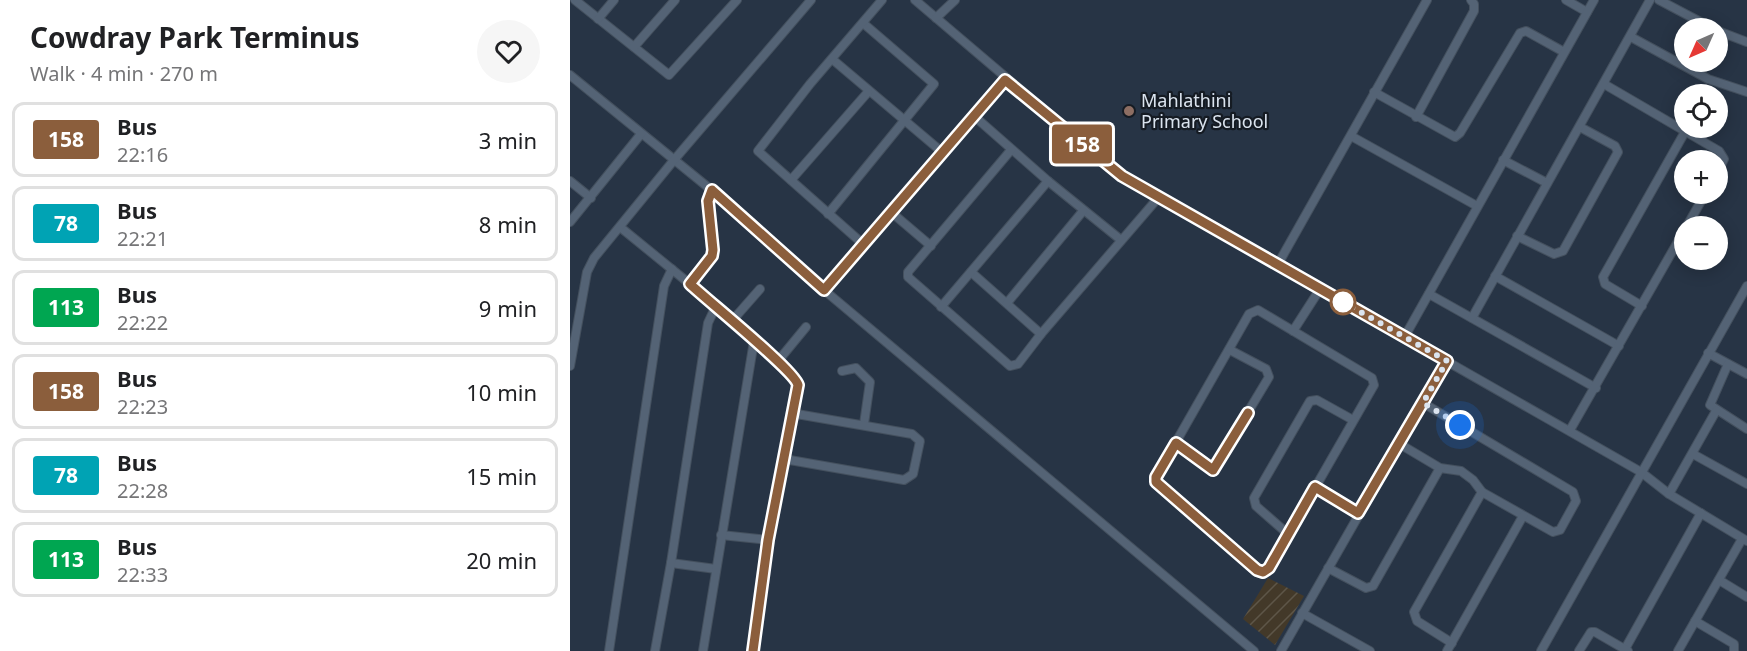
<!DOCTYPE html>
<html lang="en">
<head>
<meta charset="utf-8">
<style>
  body { margin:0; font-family:"Noto Sans",sans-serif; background:#f6f6f6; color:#202124; height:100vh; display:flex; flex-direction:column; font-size:22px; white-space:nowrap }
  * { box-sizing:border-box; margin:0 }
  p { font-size:20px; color:#757577 }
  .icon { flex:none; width:33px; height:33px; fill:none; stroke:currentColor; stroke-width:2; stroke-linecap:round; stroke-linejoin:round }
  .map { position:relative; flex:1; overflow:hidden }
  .details { display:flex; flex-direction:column; background:#fff; width:570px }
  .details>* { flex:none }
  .badge { padding:0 12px; border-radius:4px; font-size:21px; line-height:39px }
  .needle { width:39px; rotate:225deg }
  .fabs { position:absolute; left:1104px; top:18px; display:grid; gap:12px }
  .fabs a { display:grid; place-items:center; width:54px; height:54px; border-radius:50%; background:#fff; box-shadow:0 3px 15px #0003; font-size:30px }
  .you { position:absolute; width:30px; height:30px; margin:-15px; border:4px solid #fff; border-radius:50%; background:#1a73e8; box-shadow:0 0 0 9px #1a73e833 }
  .map>.badge { position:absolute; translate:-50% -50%; box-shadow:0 0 0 3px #fff }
  .round { display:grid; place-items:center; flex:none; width:63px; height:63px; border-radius:32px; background:#f6f6f6 }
  .overview { display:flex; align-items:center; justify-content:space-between; height:102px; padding:0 30px }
  h1 { font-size:28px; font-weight:700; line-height:45px }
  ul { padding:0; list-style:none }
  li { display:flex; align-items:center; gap:18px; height:75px; margin:0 12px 9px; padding:0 18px; border:3px solid #e0e0e0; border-radius:12px }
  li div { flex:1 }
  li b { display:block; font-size:22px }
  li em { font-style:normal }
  li .badge { min-width:66px; font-weight:700; text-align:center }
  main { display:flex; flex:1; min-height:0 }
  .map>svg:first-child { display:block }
  .industrial { fill:url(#industrial-furrows) }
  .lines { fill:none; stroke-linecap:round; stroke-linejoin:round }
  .minor-casing { stroke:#44505e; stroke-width:10 }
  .minor { stroke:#546375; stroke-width:8 }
  .line-casing { stroke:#fff; stroke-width:14 }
  .line { stroke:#8b5e3c; stroke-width:9 }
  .walk { stroke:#dbe4ef; stroke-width:6; stroke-dasharray:0 10.8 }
  .education-dot { fill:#8d6e63; stroke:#151b23; stroke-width:2 }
  .stop-dot { fill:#fff; stroke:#8b5e3c; stroke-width:3 }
  .labels { text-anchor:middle; stroke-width:4.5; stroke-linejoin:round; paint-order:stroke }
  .poi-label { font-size:18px; fill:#dbe4ef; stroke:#151b23; text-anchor:start }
</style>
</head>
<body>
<main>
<section class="details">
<div class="overview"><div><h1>Cowdray Park Terminus</h1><p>Walk · 4 min · 270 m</p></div><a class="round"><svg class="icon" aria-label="heart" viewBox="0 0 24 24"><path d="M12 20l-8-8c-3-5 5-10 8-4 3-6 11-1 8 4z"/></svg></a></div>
<ul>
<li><span class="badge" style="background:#8b5e3c;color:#fff">158</span><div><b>Bus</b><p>22:16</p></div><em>3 min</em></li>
<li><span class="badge" style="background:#00a3b4;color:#fff">78</span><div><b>Bus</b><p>22:21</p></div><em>8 min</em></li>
<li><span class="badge" style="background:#00a651;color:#fff">113</span><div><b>Bus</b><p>22:22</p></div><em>9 min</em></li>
<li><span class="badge" style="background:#8b5e3c;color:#fff">158</span><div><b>Bus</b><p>22:23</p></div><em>10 min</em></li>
<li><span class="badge" style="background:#00a3b4;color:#fff">78</span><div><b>Bus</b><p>22:28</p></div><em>15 min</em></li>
<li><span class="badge" style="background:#00a651;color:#fff">113</span><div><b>Bus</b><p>22:33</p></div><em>20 min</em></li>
</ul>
</section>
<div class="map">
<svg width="1177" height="651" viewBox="0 0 1177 651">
  <defs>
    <pattern id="industrial-furrows" width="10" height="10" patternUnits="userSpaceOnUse" patternTransform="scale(1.5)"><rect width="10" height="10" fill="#433929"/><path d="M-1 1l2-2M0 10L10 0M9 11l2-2" fill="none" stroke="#5e5648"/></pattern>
  </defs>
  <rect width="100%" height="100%" fill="#273445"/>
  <path class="industrial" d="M698 578 734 596 705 645 673 619Z"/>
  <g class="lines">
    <g class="minor-casing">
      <g id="minor">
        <path d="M5 0 99 75 167 0"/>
        <path d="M345 0 552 176 1071 472 1099 494 1177 541"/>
        <path d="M996 0 1017 12"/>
        <path d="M1089 0 1142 28"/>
        <path d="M366 18 385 0"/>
        <path d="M28 19 44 0"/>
        <path d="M1148 31 1177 42"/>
        <path d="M1061 37 1138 79 1177 92"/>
        <path d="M64 47 105 0"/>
        <path d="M262 59 372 152"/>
        <path d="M0 75 182 223 254 290 684 651"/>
        <path d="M1034 84 1149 151 1154 159 1148 172"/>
        <path d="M804 92 885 137 890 133 950 33 956 31 994 52"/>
        <path d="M404 116 478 181 551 240"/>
        <path d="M846 117 904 11V4L901 0"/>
        <path d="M781 136 907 206"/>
        <path d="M441 150 338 272V277L440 366 448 364 471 334 588 198"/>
        <path d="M933 160 977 183"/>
        <path d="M221 180 298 92"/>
        <path d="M0 181 21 198"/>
        <path d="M321 212 361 246"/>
        <path d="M258 214 364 84 293 23"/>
        <path d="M0 222 71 134"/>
        <path d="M1117 226 1135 194"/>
        <path d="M50 227 120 284 227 380 228 385 198 540 183 651"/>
        <path d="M947 236 984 254 993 251 1048 152 1045 146 1010 127"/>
        <path d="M293 244 188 151 240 84 312 0"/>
        <path d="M708 264 857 0"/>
        <path d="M401 272 471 334"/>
        <path d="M925 276 1049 346"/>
        <path d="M120 284 142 256 143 250 138 201 142 190"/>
        <path d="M254 290 435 79"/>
        <path d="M859 294 1026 388"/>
        <path d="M437 303 513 211"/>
        <path d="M1072 306 1035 284 1033 277 1116 130"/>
        <path d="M371 307 478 181"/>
        <path d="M688 310 802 378 804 385 699 568 693 572 687 570 586 482V477L679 314Z"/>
        <path d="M902 318 1080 0"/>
        <path d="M161 322 190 289"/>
        <path d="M723 331 750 289"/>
        <path d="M835 336 1024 0"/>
        <path d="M1138 353 1177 374"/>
        <path d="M208 361 236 327"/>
        <path d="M1158 364 1140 405 1177 429"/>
        <path d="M0 366 17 272 24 258 104 160 241 0"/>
        <path d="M272 371 286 368 300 382 294 424"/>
        <path d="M1000 430 1114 231"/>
        <path d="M606 443 643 470 699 377 696 369 660 350"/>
        <path d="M828 443 870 468 891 471 903 480 912 492 983 532 990 530 1006 501 1003 492 853 403"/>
        <path d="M1123 454 1177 484"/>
        <path d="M214 459 334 480 343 474 350 441 342 434 221 413"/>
        <path d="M745 487 788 513"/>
        <path d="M1099 494 1146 411"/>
        <path d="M718 534 686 506 684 498 740 401 747 400 783 420"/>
        <path d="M151 535 198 540"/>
        <path d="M101 563 146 569"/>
        <path d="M758 568 796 588 803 586 870 468"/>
        <path d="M1149 580 1177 597"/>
        <path d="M732 613 800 651"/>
        <path d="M1125 621 1164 644V651"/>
        <path d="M882 643 847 621 844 612 912 492"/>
        <path d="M1055 649 1131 513"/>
        <path d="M39 651 94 286 102 269"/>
        <path d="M85 651 101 563 138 323 145 308"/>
        <path d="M133 651 184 341"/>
        <path d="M711 651 877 361"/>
        <path d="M877 651 953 516"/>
        <path d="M971 651 1177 286"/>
        <path d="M1009 651 1021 632H1025L1058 651"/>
        <path d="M1108 651 1172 539"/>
      </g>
    </g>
    <use href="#minor" class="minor"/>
  </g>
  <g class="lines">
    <g class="line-casing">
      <path id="line" d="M183 651 198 540 228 385C225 371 138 301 120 284L142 256 143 250 138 201 142 190 254 290 435 80 552 176 877 361 788 513 745 487 699 568 693 572 687 570 586 482V477L606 443 643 470 678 413"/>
    </g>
    <use href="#line" class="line"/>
    <path class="walk" d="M773 302 877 361 853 403 890 425"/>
  </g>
  <circle class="education-dot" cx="559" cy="111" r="6"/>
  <circle class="stop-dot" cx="773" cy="302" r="12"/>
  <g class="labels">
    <g class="poi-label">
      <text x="571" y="107">Mahlathini<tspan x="571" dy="21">Primary School</tspan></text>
    </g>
  </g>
</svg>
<div class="fabs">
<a><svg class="needle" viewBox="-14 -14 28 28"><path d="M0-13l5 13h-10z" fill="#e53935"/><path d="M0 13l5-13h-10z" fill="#757577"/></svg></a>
<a><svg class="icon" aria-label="locate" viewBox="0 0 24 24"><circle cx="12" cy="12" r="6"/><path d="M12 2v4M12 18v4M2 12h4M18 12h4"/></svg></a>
<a>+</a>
<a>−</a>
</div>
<div class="you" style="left:890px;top:425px"></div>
<b class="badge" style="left:512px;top:144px;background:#8b5e3c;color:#fff">158</b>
</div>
</main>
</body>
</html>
